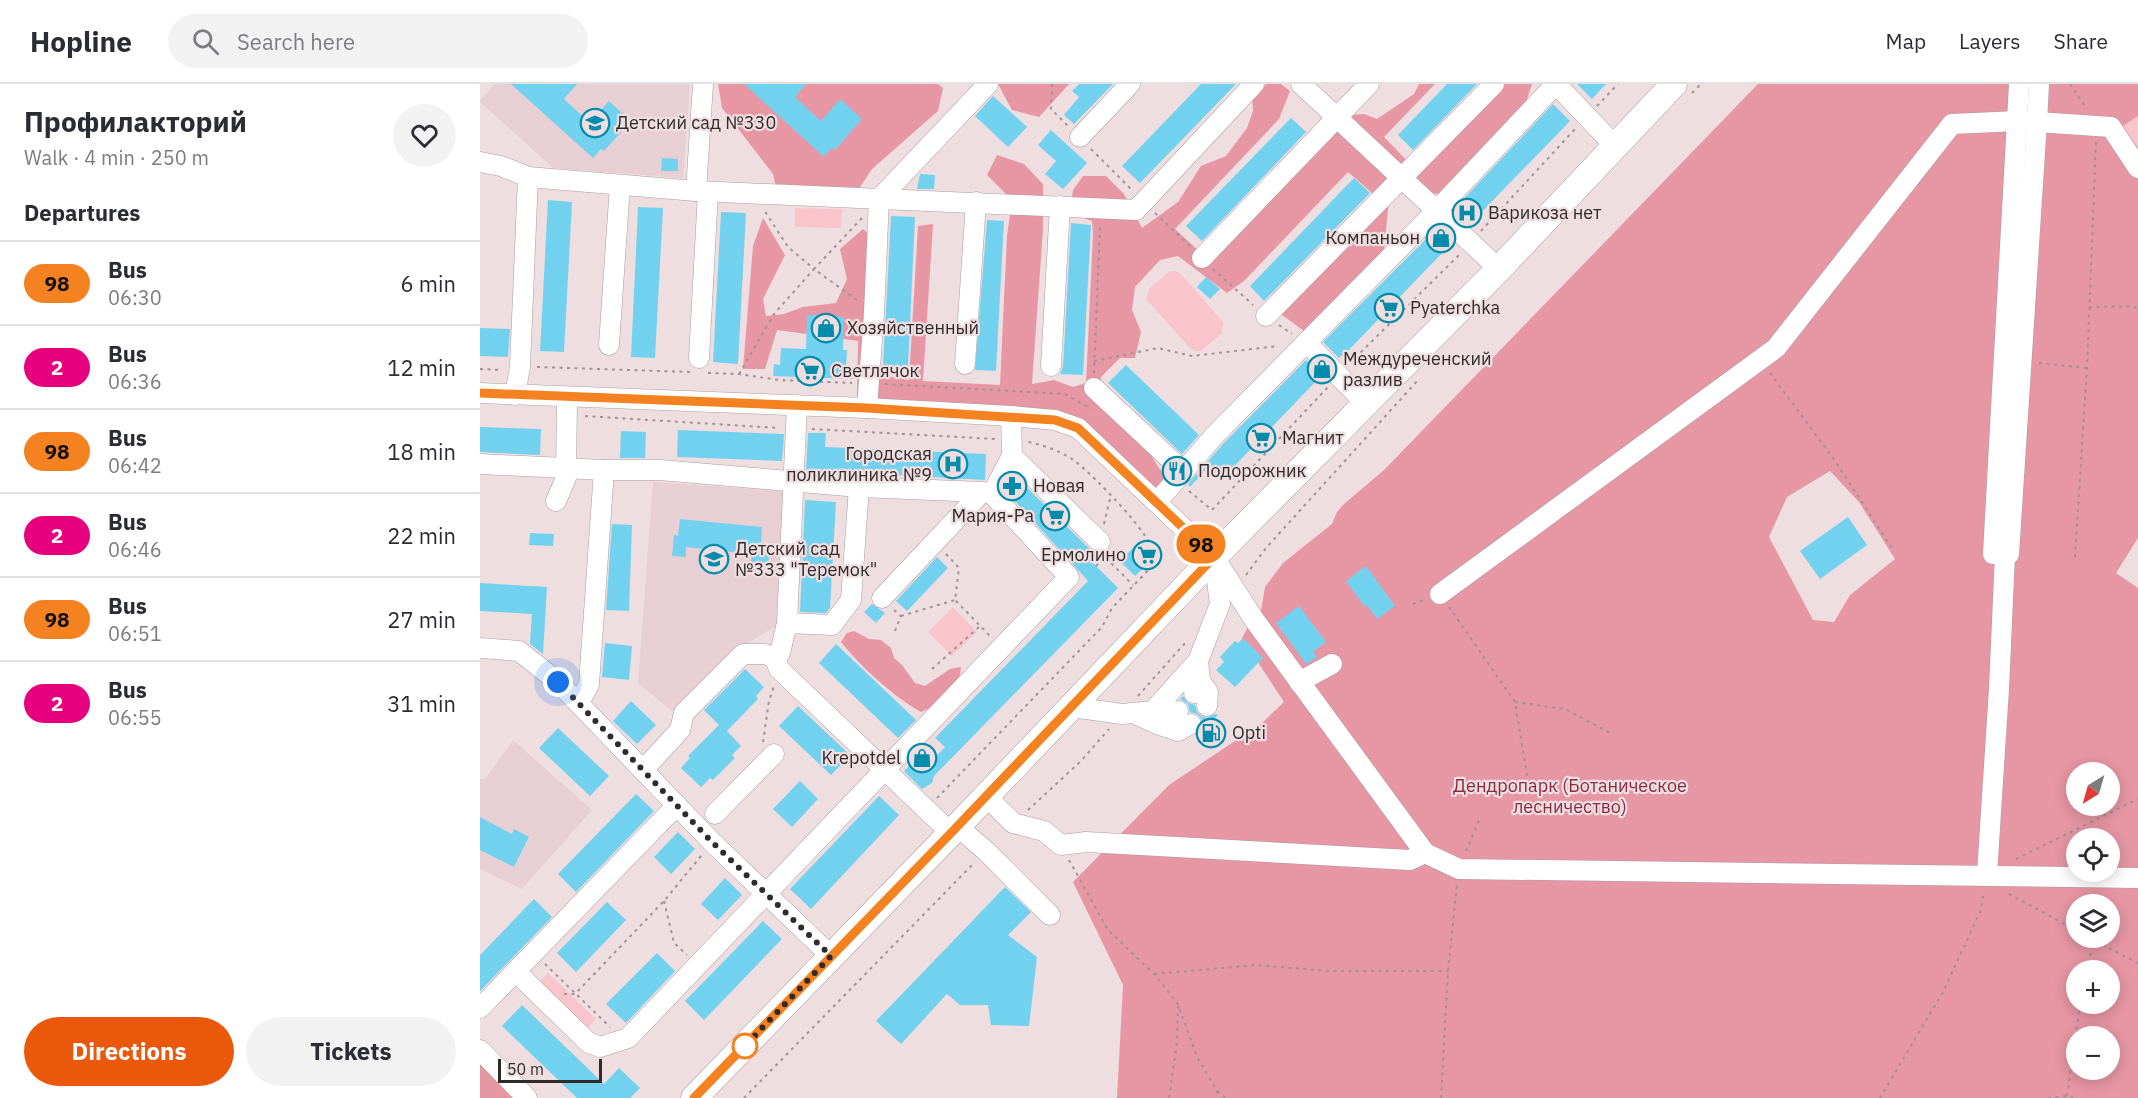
<!DOCTYPE html>
<html lang="en">
<head>
<meta charset="utf-8">
<style>
  body { margin:0; font-family:"IBM Plex Sans",sans-serif; background:#f2f2f3; color:#2b2b33; height:100vh; display:flex; flex-direction:column; font-size:22px; white-space:nowrap }
  * { box-sizing:border-box; margin:0 }
  p { font-size:20px; color:#7c7c81 }
  .icon { flex:none; width:33px; height:33px; fill:none; stroke:currentColor; stroke-width:2; stroke-linecap:round; stroke-linejoin:round }
  .map { position:relative; flex:1; overflow:hidden }
  .details { display:flex; flex-direction:column; background:#fff; width:480px }
  .details>* { flex:none }
  .badge { padding:0 12px; border-radius:20px; font-size:21px; line-height:39px }
  .needle { width:39px; rotate:217deg }
  .buttons { position:absolute; left:1586px; top:678px; display:grid; gap:12px }
  .buttons a { display:grid; place-items:center; width:54px; height:54px; border-radius:50%; background:#fff; box-shadow:0 3px 15px #0003; font-size:30px }
  .scale { position:absolute; left:18px; bottom:15px; width:104px; box-sizing:border-box; padding-left:6px; border:3px solid #302a2b; border-top:0; font-size:16px; line-height:21px; white-space:nowrap; color:#302a2b; -webkit-text-stroke:4px #efdee0; paint-order:stroke }
  .you { position:absolute; width:30px; height:30px; margin:-15px; border:4px solid #fff; border-radius:50%; background:#1a73e8; box-shadow:0 0 0 9px #1a73e833 }
  .map>.badge { position:absolute; translate:-50% -50%; box-shadow:0 0 0 3px #fff }
  h2 { padding:0 24px; font-size:22px; line-height:54px }
  .round { display:grid; place-items:center; flex:none; width:63px; height:63px; border-radius:32px; background:#f2f2f3 }
  .summary { display:flex; align-items:center; justify-content:space-between; height:102px; padding:0 24px }
  h1 { font-size:28px; font-weight:700; line-height:45px }
  .cta { display:flex; gap:12px; margin-top:auto; padding:12px 24px }
  .cta a { flex:1; height:69px; border-radius:36px; background:#ea580c; color:#fff; font-size:24px; font-weight:700; line-height:69px; text-align:center }
  .cta a+a { background:#f2f2f3; color:#2b2b33 }
  ul { padding:0; list-style:none }
  li { display:flex; align-items:center; gap:18px; height:84px; padding:0 24px; border-top:2px solid #e1e1e2 }
  li div { flex:1 }
  li b { display:block; font-size:22px }
  li em { font-style:normal }
  li .badge { min-width:66px; font-weight:700; text-align:center }
  header { display:flex; align-items:center; gap:36px; box-sizing:border-box; height:84px; padding:0 30px; background:#fff; border-bottom:2px solid #e1e1e2 }
  header strong { font-size:28px }
  nav { display:flex; gap:33px; margin-inline-start:auto; font-size:21px }
  .search { width:420px; height:54px; background:#f2f2f3; display:flex; align-items:center; gap:15px; box-sizing:border-box; padding:0 21px; border-radius:33px; color:#7c7c81; font-size:22px }
  main { display:flex; flex:1; min-height:0 }
  .map>svg:first-child { display:block }
  .built { fill:#e8cfd3 }
  .green { fill:#fac4cc }
  .forest { fill:#e796a4; fill-rule:evenodd }
  .building { fill:#73d1f0 }
  .lines { fill:none; stroke-linecap:round; stroke-linejoin:round }
  .minor-casing { stroke:#ac9c9e; stroke-width:21 }
  .major-casing { stroke:#ac9c9e; stroke-width:27 }
  .path { stroke:#9f9395; stroke-width:2; stroke-dasharray:3 4.5; stroke-linecap:butt }
  .minor { stroke:#fff; stroke-width:20 }
  .major { stroke:#fff; stroke-width:26 }
  .line-casing { stroke:#fff; stroke-width:14 }
  .line { stroke:#f58220; stroke-width:9 }
  .walk { stroke:#302a2b; stroke-width:6; stroke-dasharray:0 10.8 }
  .stop-dot { fill:#fff; stroke:#f58220; stroke-width:3 }
  .labels { text-anchor:middle; stroke-width:4.5; stroke-linejoin:round; paint-order:stroke }
  .poi-label { font-size:18px; fill:#302a2b; stroke:#efdee0; text-anchor:start }
  .park-label { font-size:18px; fill:#8a2b44; stroke:#efdee0 }
</style>
</head>
<body>
<header>
<strong>Hopline</strong>
<div class="search"><svg class="icon" aria-label="search" viewBox="0 0 24 24"><circle cx="10" cy="10" r="6"/><path d="M15 15l6 6"/></svg>Search here</div>
<nav><a>Map</a><a>Layers</a><a>Share</a></nav>
</header>
<main>
<section class="details">
<div class="summary"><div><h1>Профилакторий</h1><p>Walk · 4 min · 250 m</p></div><a class="round"><svg class="icon" aria-label="heart" viewBox="0 0 24 24"><path d="M12 20l-8-8c-3-5 5-10 8-4 3-6 11-1 8 4z"/></svg></a></div>
<h2>Departures</h2>
<ul>
<li><span class="badge" style="background:#f58220;color:#111">98</span><div><b>Bus</b><p>06:30</p></div><em>6 min</em></li>
<li><span class="badge" style="background:#e6007e;color:#fff">2</span><div><b>Bus</b><p>06:36</p></div><em>12 min</em></li>
<li><span class="badge" style="background:#f58220;color:#111">98</span><div><b>Bus</b><p>06:42</p></div><em>18 min</em></li>
<li><span class="badge" style="background:#e6007e;color:#fff">2</span><div><b>Bus</b><p>06:46</p></div><em>22 min</em></li>
<li><span class="badge" style="background:#f58220;color:#111">98</span><div><b>Bus</b><p>06:51</p></div><em>27 min</em></li>
<li><span class="badge" style="background:#e6007e;color:#fff">2</span><div><b>Bus</b><p>06:55</p></div><em>31 min</em></li>
</ul>
<div class="cta"><a>Directions</a><a>Tickets</a></div>
</section>
<div class="map">
<svg width="1658" height="1014" viewBox="0 0 1658 1014">
  <rect width="100%" height="100%" fill="#efdee0"/>
  <g class="built">
    <path d="M15 0H210L203 94 73 84 0 18V16Z"/>
    <path d="M173 398 304 407 296 542 261 563 192 627 158 599Z"/>
    <path d="M33 656 112 726 42 805 0 785V695H5Z"/>
  </g>
  <g class="green">
    <path d="M1658 32V64L1643 42Z"/>
    <path d="M315 124 362 125 361 144 315 143Z"/>
    <path d="M690 187H696L701 190 744 239 741 250 721 267H715L710 264 666 215 670 204Z"/>
    <path d="M473 523 497 548 472 572 448 548Z"/>
    <path d="M68 889 116 935 104 947 57 901Z"/>
  </g>
  <g class="forest">
    <path d="M238 0H458L463 4 458 27 392 85 368 121 298 114 293 90 242 24Z"/>
    <path d="M518 0H589L559 33 532 26Z"/>
    <path d="M787 0H801L810 7 799 35 695 145 719 167 870 31 884 30 897 35 934 10 939 0H955L904 53 933 83 1014 0H1052L1041 33 966 110 921 108 909 116 903 175 831 252 802 231 796 223 899 115 868 88 764 197 747 209 698 172 680 176 655 203 652 226 661 248 655 274H640L621 293 620 314 656 348 685 393 678 405 598 340 377 319 378 257 297 246 285 285H263L273 162 283 134 305 171 283 215 286 232 304 230 323 223 356 219 367 195 360 165 383 145 403 163 399 291 429 296 438 142 453 140 443 297 520 301 527 152 532 116 507 91 517 71 544 80 563 100V145L552 300 574 296 593 303 606 299 613 150 612 137 590 129 593 106 603 92H626L644 110 662 144 698 118 721 82 746 72 767 44 773 27 772 10Z"/>
    <path d="M1278 0H1658V32L1643 42 1658 64V454L1636 489 1658 504V1014H637L643 901 593 798 689 701 782 639 804 618 762 554 773 534 781 527 785 503 803 479 852 440 857 428 864 420 904 386ZM1350 387 1379 418 1415 475 1370 511 1354 538 1333 536 1289 453 1307 413ZM1596 688H1629V722H1596ZM1596 754H1629V788H1596ZM1596 820H1629V854H1596ZM1596 886H1629V920H1596ZM1596 952H1629V986H1596Z"/>
    <path d="M374 547 389 555 401 556 411 564 414 574 422 581 435 599 445 602 470 585 481 583 480 591 459 620 441 628C414 613 381 583 361 558L367 549Z"/>
    <path d="M0 976 37 1014H0Z"/>
  </g>
  <g class="building">
    <path d="M31 0H97L84 15 110 39 129 17 151 37 124 67 121 65 113 74Z"/>
    <path d="M264 0H326L315 13 341 37 360 15 382 35 355 66 352 63 344 73Z"/>
    <path d="M599 0H633L594 40 584 31 599 13 592 7Z"/>
    <path d="M721 0H756L660 99 642 82Z"/>
    <path d="M967 0H997L933 66 918 51Z"/>
    <path d="M1097 0H1126L1112 15Z"/>
    <path d="M513 12 547 43 528 63 495 32Z"/>
    <path d="M1073 20 1090 37 992 138 976 123Z"/>
    <path d="M811 34 826 48 722 157 706 142Z"/>
    <path d="M571 46 607 79 583 105 565 90 576 77 558 61Z"/>
    <path d="M182 74 198 75V87H181Z"/>
    <path d="M440 90 455 91 454 105H437Z"/>
    <path d="M874 94 890 109 784 217 770 202Z"/>
    <path d="M68 116 92 118 84 268 60 267Z"/>
    <path d="M158 123 183 124 175 274 151 273Z"/>
    <path d="M241 128 266 129 258 280 233 278Z"/>
    <path d="M411 132 435 133 428 283 403 282Z"/>
    <path d="M507 136 524 137 516 287 495 286Z"/>
    <path d="M591 139 611 141 603 291 580 290 583 283Z"/>
    <path d="M956 145 970 159 964 167 866 269 865 268 859 274 843 258Z"/>
    <path d="M726 193 740 205 730 215 717 203Z"/>
    <path d="M327 231 364 233 363 266H367L366 283 372 284V295L293 292 294 280 300 281 301 264 326 265Z"/>
    <path d="M0 244 30 245 28 273 0 272Z"/>
    <path d="M826 276 840 290V293L742 395 729 382 710 403 708 400 743 360Z"/>
    <path d="M646 281 719 351 702 370 628 299Z"/>
    <path d="M0 343 61 345 60 371 0 368Z"/>
    <path d="M198 346 304 350 302 377 197 373Z"/>
    <path d="M141 347 166 348 165 374H140Z"/>
    <path d="M328 349H346L345 363 506 370 505 396 326 386Z"/>
    <path d="M537 394 612 467 620 471 612 478 638 504 454 692 452 699 442 705 424 687 441 670 450 679 465 663 455 654 608 497 527 408Z"/>
    <path d="M325 416 356 418 350 524 346 529 320 528Z"/>
    <path d="M1368 433 1387 461 1340 495 1320 467Z"/>
    <path d="M200 435 282 443 281 460H290L288 481 271 479 272 470 206 463V473L192 472 194 451 198 452Z"/>
    <path d="M132 440 152 441 149 527 126 526Z"/>
    <path d="M50 449 74 450 73 462 49 461Z"/>
    <path d="M660 457 675 473 655 492 640 477Z"/>
    <path d="M457 473 468 484 427 527 416 517Z"/>
    <path d="M886 482 915 522 897 535 887 521 885 523 866 497Z"/>
    <path d="M0 499 67 503 63 570 50 560 52 530 0 527Z"/>
    <path d="M392 520 405 529 396 539 384 528Z"/>
    <path d="M819 522 846 558 833 568 837 573 826 580 796 539Z"/>
    <path d="M763 554 783 574 755 603 736 586 744 578 740 573 755 557 758 559Z"/>
    <path d="M125 559 152 562 149 596 122 593Z"/>
    <path d="M356 560 436 636 418 654 339 579Z"/>
    <path d="M265 585 284 603 276 612 278 615 247 647 261 662 252 671 255 674 233 696 230 694 221 703 201 684 210 674 208 672 239 641 224 626Z"/>
    <path d="M703 612 708 619 715 621 717 628 721 632 727 634 736 630 738 631 735 634 746 644 737 654 726 644 721 650 720 648 723 641 722 635 717 630 710 628 708 620 700 615Z"/>
    <path d="M151 617 176 641 157 660 133 637Z"/>
    <path d="M318 622 370 671 351 691 299 642Z"/>
    <path d="M78 644 129 692 110 712 59 664Z"/>
    <path d="M320 697 338 715 312 743 293 725Z"/>
    <path d="M156 710 174 727 96 808 78 790Z"/>
    <path d="M399 712 419 731 331 825 310 805Z"/>
    <path d="M0 733 32 750 34 745 49 753 34 783 0 766Z"/>
    <path d="M198 748 215 765 191 790 174 773Z"/>
    <path d="M245 794 262 811 238 836 221 820Z"/>
    <path d="M525 803 551 828 528 851 557 873 549 942 511 941 508 921H480L467 910 421 960 396 937Z"/>
    <path d="M54 815 72 833 0 907V871Z"/>
    <path d="M127 818 146 836 96 888 77 869Z"/>
    <path d="M283 837 302 855 224 936 205 917Z"/>
    <path d="M177 869 195 887 146 939 126 920Z"/>
    <path d="M42 921 124 1000 139 984 160 1004 150 1014H97L22 942Z"/>
  </g>
  <g class="lines">
    <g class="minor-casing">
      <g id="minor">
        <path d="M223 0 216 107 656 126 774 0"/>
        <path d="M821 0 1019 185"/>
        <path d="M1076 0 1135 62"/>
        <path d="M600 53 650 0"/>
        <path d="M0 78 21 82 48 93 216 107"/>
        <path d="M722 174 889 0"/>
        <path d="M786 232 1014 0"/>
        <path d="M827 259 886 320"/>
        <path d="M129 261 140 101"/>
        <path d="M219 274 228 108"/>
        <path d="M485 280 496 118"/>
        <path d="M571 282 580 122"/>
        <path d="M614 304 704 388"/>
        <path d="M0 309 387 324 531 332 575 336 598 344 734 473 773 534 945 769 979 785 1658 794"/>
        <path d="M35 311 40 283 48 93"/>
        <path d="M387 324 394 229 399 115 508 0"/>
        <path d="M532 372 620 458"/>
        <path d="M0 380 124 386H180L379 403 502 408 512 410 589 493 148 954 120 963 109 959 36 888"/>
        <path d="M512 410 532 372 531 332"/>
        <path d="M76 417 86 394 87 313"/>
        <path d="M677 418 734 352 957 126 1076 0"/>
        <path d="M1513 470 1539 0"/>
        <path d="M1529 470 1557 38 1631 43 1658 84"/>
        <path d="M960 510 1296 264 1472 40 1538 37 1557 38 1559 0"/>
        <path d="M402 514 502 408"/>
        <path d="M307 539 352 541 371 516 379 403"/>
        <path d="M0 564 39 567 78 598 232 758 351 872"/>
        <path d="M295 574 300 569 307 539 317 321"/>
        <path d="M720 597 728 608 727 622"/>
        <path d="M819 598 852 580"/>
        <path d="M714 609 720 597 718 577"/>
        <path d="M99 619 109 600 124 386"/>
        <path d="M592 623 642 630 673 627 718 577 740 520 735 481"/>
        <path d="M655 630 677 640 686 637 698 627"/>
        <path d="M677 640 698 647 711 640"/>
        <path d="M163 686 200 646 204 629 263 570H285L295 574 299 585 471 749"/>
        <path d="M506 712 533 739 564 747 581 761 606 758 930 776 945 769"/>
        <path d="M235 730 294 670"/>
        <path d="M477 742 506 767 570 831"/>
        <path d="M1507 790 1519 605 1525 470"/>
        <path d="M0 924 197 721"/>
        <path d="M0 966 47 1014"/>
      </g>
    </g>
    <g class="major-casing">
      <path id="major" d="M214 1014 471 749 734 473 1019 185 1194 0"/>
    </g>
    <g class="path">
      <path d="M572 0 571 25 588 42"/>
      <path d="M1590 0 1607 25"/>
      <path d="M1212 9 1221 0"/>
      <path d="M1117 22 1138 0"/>
      <path d="M611 65 652 106"/>
      <path d="M675 129 710 162"/>
      <path d="M1001 147 1095 45"/>
      <path d="M733 185 773 221"/>
      <path d="M377 216 334 185 382 134"/>
      <path d="M1609 223 1647 222 1658 224"/>
      <path d="M799 241 812 250"/>
      <path d="M614 277 678 264 712 272 798 262"/>
      <path d="M870 279 979 171"/>
      <path d="M1559 279 1607 284"/>
      <path d="M57 283 211 288"/>
      <path d="M0 285 22 286"/>
      <path d="M228 289 259 290 299 296 372 299"/>
      <path d="M614 289 620 142"/>
      <path d="M1290 289 1353 374 1412 464"/>
      <path d="M259 290 294 230 334 185 308 163 284 126"/>
      <path d="M405 300 585 310 611 325"/>
      <path d="M105 332 299 344"/>
      <path d="M332 345 515 355"/>
      <path d="M709 407 732 426 848 303"/>
      <path d="M624 440 631 411"/>
      <path d="M466 470 479 484 475 516 511 553"/>
      <path d="M1595 473 1607 284 1616 58"/>
      <path d="M626 474 653 501"/>
      <path d="M616 482 623 475"/>
      <path d="M766 491 786 464 939 295"/>
      <path d="M933 520 944 516"/>
      <path d="M969 523 1035 618 1049 703"/>
      <path d="M414 526 421 532 415 547"/>
      <path d="M421 532 475 516"/>
      <path d="M452 585 500 542"/>
      <path d="M658 612 706 558"/>
      <path d="M1035 618 1085 625 1130 649"/>
      <path d="M283 658 289 617 294 602"/>
      <path d="M457 714 622 543 632 524 677 477C676 454 614 392 595 377 582 368 564 361 548 358"/>
      <path d="M548 726 601 677 629 645"/>
      <path d="M986 767 1000 734"/>
      <path d="M1536 775 1658 715"/>
      <path d="M589 776 628 846 674 890 698 920 717 973 737 1007 738 1014"/>
      <path d="M1529 810 1596 846"/>
      <path d="M184 817 194 859 207 871"/>
      <path d="M1609 854 1658 879"/>
      <path d="M65 880 130 943"/>
      <path d="M1605 886 1615 857"/>
      <path d="M674 890 777 881 849 887H968"/>
      <path d="M84 910H95L184 817 221 772"/>
      <path d="M737 1007 746 1014"/>
      <path d="M1587 1012 1600 920"/>
      <path d="M264 1014 495 778"/>
      <path d="M689 1014 697 958 698 922"/>
      <path d="M961 1014 968 887 977 801"/>
      <path d="M1400 1014 1464 906 1500 828 1504 808"/>
      <path d="M1568 1014 1587 1012 1593 1014"/>
    </g>
    <use href="#minor" class="minor"/>
    <use href="#major" class="major"/>
  </g>
  <g class="lines">
    <g class="line-casing">
      <path id="line" d="M0 309 387 324 575 336 598 344 734 473 471 749 214 1014"/>
    </g>
    <use href="#line" class="line"/>
    <path class="walk" d="M78 598 232 758 351 872 260 967 265 962"/>
  </g>
  <defs>
    <g id="school-ring" transform="scale(1.5)"><circle r="9.5" fill="#efdee0" stroke="#038bab" stroke-width="1.5"/><path d="M0-5L7-2L0 1L-7-2ZM-4 1L0 2.5L4 1V4Q0 6-4 4Z" fill="#038bab"/></g>
    <g id="hospital-ring" transform="scale(1.5)"><circle r="9.5" fill="#efdee0" stroke="#038bab" stroke-width="1.5"/><path d="M-5-5h3v3.5h4V-5h3V5h-3V1.5h-4V5h-3Z" fill="#038bab"/></g>
    <g id="shop-ring" transform="scale(1.5)"><circle r="9.5" fill="#efdee0" stroke="#038bab" stroke-width="1.5"/><path d="M-5-2.5h2.3a2.7 3.5 0 0 1 5.4 0H5L5.5 6h-11ZM-1.5-2.5h3a1.5 2.3 0 0 0-3 0Z" fill="#038bab"/></g>
    <g id="supermarket-ring" transform="scale(1.5)"><circle r="9.5" fill="#efdee0" stroke="#038bab" stroke-width="1.5"/><path d="M-6-5.5h2.5l.6 2H6L4.5 2H-2.5L-4.4-4H-6ZM-1.5 3.2a1.3 1.3 0 1 0 .1 0ZM3 3.2a1.3 1.3 0 1 0 .1 0Z" fill="#038bab"/></g>
    <g id="restaurant-ring" transform="scale(1.5)"><circle r="9.5" fill="#efdee0" stroke="#038bab" stroke-width="1.5"/><path d="M-5-6h1v4h1v-4h1v4h1v-4h1v5L-1.5 .5V6h-2V.5L-5-1ZM5-6V6H3V1.5H1.5Q1.5-4 5-6Z" fill="#038bab"/></g>
    <g id="pharmacy-ring" transform="scale(1.5)"><circle r="9.5" fill="#efdee0" stroke="#038bab" stroke-width="1.5"/><path d="M-2-6h4v4h4v4h-4v4h-4v-4h-4v-4h4Z" fill="#038bab"/></g>
    <g id="fuel-ring" transform="scale(1.5)"><circle r="9.5" fill="#efdee0" stroke="#038bab" stroke-width="1.5"/><path d="M-5.5-6h7V0h2V4h1.3V-2.5L3-4.5l.8-.8L6-3V5H2.5V1h-1V6h-7ZM-4.2-4.7v3.2H.2V-4.7Z" fill="#038bab"/></g>
  </defs>
  <g fill-rule="evenodd">
    <use href="#school-ring" x="115" y="39"/>
    <use href="#hospital-ring" x="987" y="129"/>
    <use href="#shop-ring" x="961" y="154"/>
    <use href="#supermarket-ring" x="909" y="224"/>
    <use href="#shop-ring" x="346" y="244"/>
    <use href="#shop-ring" x="842" y="285"/>
    <use href="#supermarket-ring" x="330" y="287"/>
    <use href="#supermarket-ring" x="781" y="354"/>
    <use href="#hospital-ring" x="473" y="380"/>
    <use href="#restaurant-ring" x="697" y="387"/>
    <use href="#pharmacy-ring" x="532" y="402"/>
    <use href="#supermarket-ring" x="575" y="432"/>
    <use href="#supermarket-ring" x="667" y="471"/>
    <use href="#school-ring" x="234" y="475"/>
    <use href="#fuel-ring" x="731" y="649"/>
    <use href="#shop-ring" x="442" y="674"/>
  </g>
  <circle class="stop-dot" cx="265" cy="962" r="12"/>
  <g class="labels">
    <g class="poi-label">
      <text x="136" y="45">Детский сад №330</text>
      <text x="1008" y="135">Варикоза нет</text>
      <text x="940" y="160" text-anchor="end">Компаньон</text>
      <text x="930" y="230">Pyaterchka</text>
      <text x="367" y="250">Хозяйственный</text>
      <text x="863" y="281">Междуреченский<tspan x="863" dy="21">разлив</tspan></text>
      <text x="351" y="293">Светлячок</text>
      <text x="802" y="360">Магнит</text>
      <text x="452" y="376" text-anchor="end">Городская<tspan x="452" dy="21">поликлиника №9</tspan></text>
      <text x="718" y="393">Подорожник</text>
      <text x="553" y="408">Новая</text>
      <text x="554" y="438" text-anchor="end">Мария-Ра</text>
      <text x="255" y="471">Детский сад<tspan x="255" dy="21">№333 "Теремок"</tspan></text>
      <text x="646" y="477" text-anchor="end">Ермолино</text>
      <text x="752" y="655">Opti</text>
      <text x="421" y="680" text-anchor="end">Krepotdel</text>
    </g>
    <g class="park-label">
      <text x="1090" y="708">Дендропарк (Ботаническое<tspan x="1090" dy="21">лесничество)</tspan></text>
    </g>
  </g>
</svg>
<div class="buttons">
<a><svg class="needle" viewBox="-14 -14 28 28"><path d="M0-13l5 13h-10z" fill="#e53935"/><path d="M0 13l5-13h-10z" fill="#7c7c81"/></svg></a>
<a><svg class="icon" aria-label="locate" viewBox="0 0 24 24"><circle cx="12" cy="12" r="6"/><path d="M12 2v4M12 18v4M2 12h4M18 12h4"/></svg></a>
<a><svg class="icon" aria-label="layers" viewBox="0 0 24 24"><path d="M12 4l9 5-9 5-9-5zM3 14l9 5 9-5"/></svg></a>
<a>+</a>
<a>−</a>
</div>
<div class="scale">50 m</div>
<div class="you" style="left:78px;top:598px"></div>
<b class="badge" style="left:721px;top:460px;background:#f58220;color:#111">98</b>
</div>
</main>
</body>
</html>
